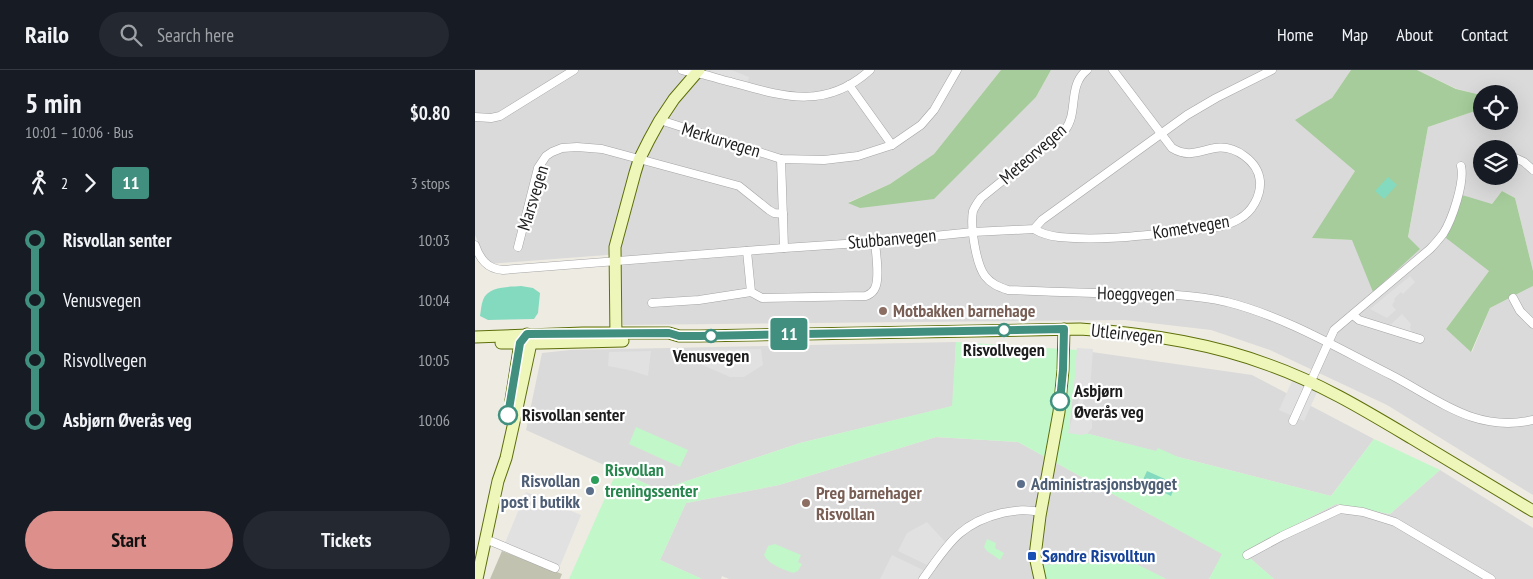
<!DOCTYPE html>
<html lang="en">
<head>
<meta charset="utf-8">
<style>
  body { margin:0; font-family:"PT Sans Narrow",sans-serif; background:#242831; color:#f1f3f6; height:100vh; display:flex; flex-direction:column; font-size:19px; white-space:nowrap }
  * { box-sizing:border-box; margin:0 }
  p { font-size:16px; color:#9ea1a6 }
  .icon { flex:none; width:28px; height:28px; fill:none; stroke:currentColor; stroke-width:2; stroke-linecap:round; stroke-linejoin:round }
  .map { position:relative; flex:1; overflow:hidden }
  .details { display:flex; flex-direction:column; background:#171b24; width:475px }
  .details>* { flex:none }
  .badge { padding:0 10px; border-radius:4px; font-size:18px; line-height:32px }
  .buttons { position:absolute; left:998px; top:15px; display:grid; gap:10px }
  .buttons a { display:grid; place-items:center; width:45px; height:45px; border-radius:50%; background:#171b24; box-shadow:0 5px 20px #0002; font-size:25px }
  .map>.badge { position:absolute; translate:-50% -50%; box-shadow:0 0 0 2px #fff }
  .legs { display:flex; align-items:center; gap:8px; height:55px; padding:0 25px; font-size:16px }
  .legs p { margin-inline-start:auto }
  .overview { display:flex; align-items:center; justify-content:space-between; height:85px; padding:0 25px }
  h1 { font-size:28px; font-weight:800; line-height:38px }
  .primary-button { display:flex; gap:10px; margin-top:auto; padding:10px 25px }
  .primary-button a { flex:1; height:58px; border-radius:30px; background:#dc8f8b; color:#111; font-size:20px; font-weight:800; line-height:58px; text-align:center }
  .primary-button a+a { background:#242831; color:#f1f3f6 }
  ul { padding:0 25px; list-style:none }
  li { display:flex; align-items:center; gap:18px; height:60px; font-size:19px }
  li i { display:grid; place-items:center; width:8px; height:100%; margin:0 6px; background:currentColor }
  li i::after { content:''; width:12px; height:12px; margin:-6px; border:4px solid; border-radius:50%; background:#171b24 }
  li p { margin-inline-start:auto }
  li:first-child i { background:linear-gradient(#0000 50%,currentColor 0) }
  li:last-child i { background:linear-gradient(currentColor 50%,#0000 0) }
  header { display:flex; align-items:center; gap:30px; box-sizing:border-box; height:70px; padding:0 25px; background:#171b24; border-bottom:1px solid #363941 }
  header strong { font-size:24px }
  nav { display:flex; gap:28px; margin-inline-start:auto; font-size:18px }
  .search { width:350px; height:45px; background:#242831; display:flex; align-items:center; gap:12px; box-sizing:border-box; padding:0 18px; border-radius:28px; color:#9ea1a6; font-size:19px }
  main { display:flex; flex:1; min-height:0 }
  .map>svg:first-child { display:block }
  .residential { fill:#dbdada; fill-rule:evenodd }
  .construction { fill:#c1c2af }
  .forest { fill:#a5cc9a }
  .park { fill:#c2f7c9 }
  .pitch { fill:#84dabf }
  .parking { fill:#e1e1e1 }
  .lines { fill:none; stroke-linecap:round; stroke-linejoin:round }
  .street-casing { stroke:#a4a4a4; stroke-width:9 }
  .secondary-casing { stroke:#5d6f09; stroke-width:13 }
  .street { stroke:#fff; stroke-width:8 }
  .secondary { stroke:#eff6b9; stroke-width:11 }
  .line-1-casing { stroke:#fff; stroke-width:11 }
  .line-1 { stroke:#41907f; stroke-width:8 }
  .education-dot { fill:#8d6e63; stroke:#fff; stroke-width:2 }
  .stop-1-dot { fill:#fff; stroke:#41907f; stroke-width:2.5 }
  .leisure-dot { fill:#2e9e5b; stroke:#fff; stroke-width:2 }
  .service-dot { fill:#5c6f8a; stroke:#fff; stroke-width:2 }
  .transit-dot { fill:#1a4fb4; stroke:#fff; stroke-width:2 }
  .labels { text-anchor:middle; stroke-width:4.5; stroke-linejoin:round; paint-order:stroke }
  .street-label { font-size:18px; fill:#1d1d1d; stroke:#fff }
  .education-label { font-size:18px; font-weight:bold; fill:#785e54; stroke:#fff; text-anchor:start }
  .stop-label { font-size:18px; font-weight:bold; fill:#1d1d1d; stroke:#fff }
  .leisure-label { font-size:18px; font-weight:bold; fill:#27864d; stroke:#fff; text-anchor:start }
  .service-label { font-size:18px; font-weight:bold; fill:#4e5e75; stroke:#fff; text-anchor:end }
  .transit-label { font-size:18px; font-weight:bold; fill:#164399; stroke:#fff; text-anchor:start }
</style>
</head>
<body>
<header>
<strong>Railo</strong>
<div class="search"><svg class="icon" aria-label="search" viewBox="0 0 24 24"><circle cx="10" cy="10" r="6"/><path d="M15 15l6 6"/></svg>Search here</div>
<nav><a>Home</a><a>Map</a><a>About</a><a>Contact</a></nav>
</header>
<main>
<section class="details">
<div class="overview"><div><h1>5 min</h1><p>10:01 – 10:06 · Bus</p></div><b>$0.80</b></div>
<div class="legs"><svg class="icon" aria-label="walk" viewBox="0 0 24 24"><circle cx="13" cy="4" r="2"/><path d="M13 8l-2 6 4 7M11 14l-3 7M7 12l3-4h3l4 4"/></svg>2<svg class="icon" aria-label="forward" viewBox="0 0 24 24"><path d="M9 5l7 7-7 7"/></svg><b class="badge" style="background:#41907f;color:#fff">11</b><p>3 stops</p></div>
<ul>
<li><i style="color:#41907f"></i><b>Risvollan senter</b><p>10:03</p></li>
<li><i style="color:#41907f"></i><span>Venusvegen</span><p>10:04</p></li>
<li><i style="color:#41907f"></i><span>Risvollvegen</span><p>10:05</p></li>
<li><i style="color:#41907f"></i><b>Asbjørn Øverås veg</b><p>10:06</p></li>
</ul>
<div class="primary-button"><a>Start</a><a>Tickets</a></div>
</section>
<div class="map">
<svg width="1058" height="509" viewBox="0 0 1058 509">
  <rect width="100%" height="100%" fill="#eeebe3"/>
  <g class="residential">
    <path d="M0 0H526L459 84 415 114 374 132 385 138 561 27 576 0H876L857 28 880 101 838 168 877 170 933 168 953 57 1006 39V51H1034V24L1006 25 982 19 942 0H1058V201L1040 128 1027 121 1017 134 1014 201 971 259 997 282 1015 238 1058 216V425L912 335 795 280 736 260 650 250 148 255 145 184 13 194 0 165ZM1006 79H1034V106H1006Z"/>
    <path d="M481 272 478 336 325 373 185 420 51 360 67 283 95 280Z"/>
    <path d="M603 280 777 305 899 369 856 426 594 359Z"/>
    <path d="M461 367 543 372 748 484 734 509H691L650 489 566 509H254L247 506 246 509H227L185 490 211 433 304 415Z"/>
    <path d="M965 400 1058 458V509H799L768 482 861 434 915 444Z"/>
  </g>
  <path class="construction" d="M27 481 87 504 85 509H15Z"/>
  <g class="forest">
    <path d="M526 0H576L561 27 459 129 385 138 373 133 415 114 459 84Z"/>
    <path d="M876 0H942L981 19 1006 25V39L953 57 933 167 945 179 898 222 877 170 837 168 880 101 820 50 857 28Z"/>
    <path d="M1027 121 1040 128 1058 201V216L1015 238 996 282 971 259 1014 201 971 168 987 125 1017 134Z"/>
  </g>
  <g class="park">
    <path d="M481 272 603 280 594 359 681 381 683 378 703 387 856 426 899 369 965 400 915 444 861 434 768 482 799 509H734L747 484 543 372 461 367 304 415 211 433 185 490 227 509H94L142 401 185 420 325 373 477 336Z"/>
    <path d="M161 357 213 380 205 397 154 374Z"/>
    <path d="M512 469 521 473 520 478 529 483 525 490 512 481 509 477Z"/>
    <path d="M300 474 326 485 323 492 327 494 323 501 318 503C308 499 294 495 289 485L293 476Z"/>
    <path d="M642 484 691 509H566L563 495 633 492 638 491Z"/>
  </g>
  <g class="pitch">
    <path d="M913 107 922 115 909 129 900 121Z"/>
    <path d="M46 216 58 218 65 223 63 243 59 249 13 250 5 246C6 241 6 235 8 230 13 216 34 217 46 216Z"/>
    <path d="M672 401 701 414 696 426 667 412Z"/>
  </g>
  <g class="parking">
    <path d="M235 0H256L274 7 272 13 240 4Z"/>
    <path d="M935 206 940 212 928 224 926 222 919 229 920 231 917 235 921 240 912 248 895 239Z"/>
    <path d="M927 244 936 254 935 258 938 264 914 256Z"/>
    <path d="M602 278 618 279 615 320 609 321 607 346 617 344V358L613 363 607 365 593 363 597 349 598 340 602 339 605 320H599Z"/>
    <path d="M286 279 288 295 269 307H255L223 293 216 294 218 280Z"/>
    <path d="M176 281 173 306 154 300 133 296 134 282Z"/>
    <path d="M818 309 843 320 829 351 804 340Z"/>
    <path d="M51 422 106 445 85 496 30 473Z"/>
    <path d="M452 452 472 474 452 495 423 481 432 463Z"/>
    <path d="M417 485 450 501 445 509H405Z"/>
  </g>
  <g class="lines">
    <g class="street-casing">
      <g id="street">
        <path d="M207 0C213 2 219 2 226 4 236 6 246 10 256 12 307 26 350 41 395 0"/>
        <path d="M612 0C592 16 604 42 590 60L506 128C503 132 500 136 498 141 495 156 501 194 510 206 516 214 524 217 533 220 566 221 598 223 631 223 672 224 712 223 752 232 811 247 864 279 918 306 965 331 1002 363 1058 350"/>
        <path d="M374 15 417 75"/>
        <path d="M0 47 16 48 25 46 99 0"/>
        <path d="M185 50 306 89 349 90 383 86 417 75 446 55 459 40 482 0"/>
        <path d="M1034 85 1049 92 1058 100"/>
        <path d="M306 89 309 178"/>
        <path d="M559 159C567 164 575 166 584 167 623 171 663 166 701 162 722 159 746 160 764 149 777 142 786 126 785 111 783 91 760 75 740 78 723 81 714 88 697 78L638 0"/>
        <path d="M0 175C5 189 12 199 28 200L309 178 400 172 498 162 559 159 567 150 712 45 741 28 797 0"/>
        <path d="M43 177 63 98 71 86 77 82 87 78 102 77 127 79 264 116 294 140 299 143 308 144"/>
        <path d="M272 181 276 222 287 228 391 226C395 224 398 223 400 218 405 208 401 184 400 172"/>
        <path d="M1038 228 1045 241 1058 254"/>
        <path d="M177 233 224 230 276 222"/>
        <path d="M878 245 884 250 945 269"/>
        <path d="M818 351 859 260 955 179C960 174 964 169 968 164 977 150 990 112 986 96"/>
        <path d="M10 470 18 472 80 498"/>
        <path d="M772 485 807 466 865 439 888 442 920 452 1016 509"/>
        <path d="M448 509C472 476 484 453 527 443 543 440 550 439 566 442"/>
      </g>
    </g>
    <g class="secondary-casing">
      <g id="secondary">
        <path d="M0 267 108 263H194L204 266H225L605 259C669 263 733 272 794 295 845 313 891 341 938 369 978 393 1018 417 1058 441"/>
        <path d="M141 269 140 177 160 103 164 90 174 70 185 50 199 29 224 0"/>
        <path d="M26 273H65L148 271"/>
        <path d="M36 330 45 273 49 268"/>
        <path d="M2 509 23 411 31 388 41 343 56 273 52 264"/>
        <path d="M565 509 560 486 565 446 584 342 588 300 589 259"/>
      </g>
    </g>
    <use href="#street" class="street"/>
    <use href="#secondary" class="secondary"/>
  </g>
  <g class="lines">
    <g class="line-1-casing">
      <path id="line-1" d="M33 345 45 273 52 264 194 263 204 266H225L589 259 588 300 585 331"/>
    </g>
    <use href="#line-1" class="line-1"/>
  </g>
  <g class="education-dot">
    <circle cx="408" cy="241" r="5"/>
    <circle cx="331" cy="433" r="5"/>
  </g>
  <g class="stop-1-dot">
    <circle cx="529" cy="260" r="6"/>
    <circle cx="236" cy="266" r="6"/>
    <circle cx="585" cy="331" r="9"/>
    <circle cx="33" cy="345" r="9"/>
  </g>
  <circle class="leisure-dot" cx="120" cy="410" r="5"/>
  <g class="service-dot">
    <circle cx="546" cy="414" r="5"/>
    <circle cx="115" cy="421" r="5"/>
  </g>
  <rect class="transit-dot" x="552" y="481" width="10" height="10" rx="2.5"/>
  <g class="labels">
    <g class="street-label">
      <text transform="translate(246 70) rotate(17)" y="6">Merkurvegen</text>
      <text transform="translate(558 84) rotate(-41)" y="6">Meteorvegen</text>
      <text transform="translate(58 128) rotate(-73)" y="6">Marsvegen</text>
      <text transform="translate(716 157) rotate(-9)" y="6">Kometvegen</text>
      <text transform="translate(417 169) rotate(-5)" y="6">Stubbanvegen</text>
      <text transform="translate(661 224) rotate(1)" y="6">Hoeggvegen</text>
      <text transform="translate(652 264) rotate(6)" y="6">Utleirvegen</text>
    </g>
    <g class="education-label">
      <text x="418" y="247">Motbakken barnehage</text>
      <text x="341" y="429">Preg barnehager<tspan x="341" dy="21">Risvollan</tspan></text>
    </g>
    <g class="stop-label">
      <text x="529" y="286">Risvollvegen</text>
      <text x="236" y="292">Venusvegen</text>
      <text x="599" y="327" text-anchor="start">Asbjørn<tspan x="599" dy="21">Øverås veg</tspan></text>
      <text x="47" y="351" text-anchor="start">Risvollan senter</text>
    </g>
    <g class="leisure-label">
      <text x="130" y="406">Risvollan<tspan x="130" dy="21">treningssenter</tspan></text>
    </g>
    <g class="service-label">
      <text x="105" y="417">Risvollan<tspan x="105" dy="21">post i butikk</tspan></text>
      <text x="556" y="420" text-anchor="start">Administrasjonsbygget</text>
    </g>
    <g class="transit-label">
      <text x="567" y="492">Søndre Risvolltun</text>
    </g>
  </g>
</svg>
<div class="buttons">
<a><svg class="icon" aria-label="locate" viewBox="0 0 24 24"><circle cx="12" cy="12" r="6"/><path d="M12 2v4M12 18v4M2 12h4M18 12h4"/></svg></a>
<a><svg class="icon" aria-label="layers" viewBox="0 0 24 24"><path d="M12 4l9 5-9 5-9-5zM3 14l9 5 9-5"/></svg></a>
</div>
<b class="badge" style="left:314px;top:264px;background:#41907f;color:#fff">11</b>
</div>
</main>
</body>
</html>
